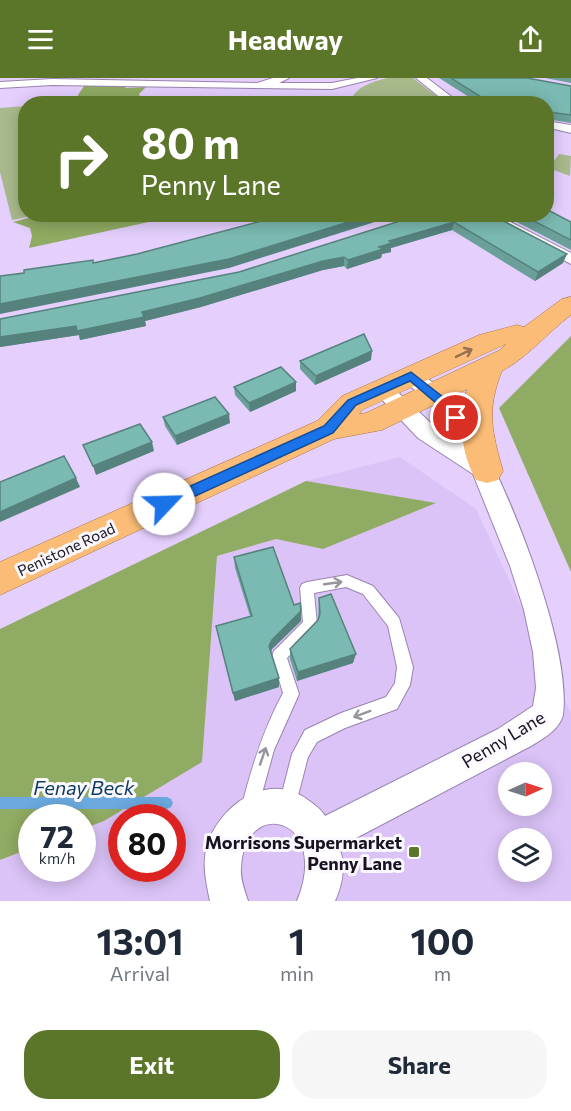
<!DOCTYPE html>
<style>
:root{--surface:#fff;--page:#f6f6f7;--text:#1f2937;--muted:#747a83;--accent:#5b7529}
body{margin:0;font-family:Commissioner,sans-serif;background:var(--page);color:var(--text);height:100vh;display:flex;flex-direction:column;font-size:22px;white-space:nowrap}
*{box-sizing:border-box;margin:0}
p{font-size:20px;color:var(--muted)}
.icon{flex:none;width:33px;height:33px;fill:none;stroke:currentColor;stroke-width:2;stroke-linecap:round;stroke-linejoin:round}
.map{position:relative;height:823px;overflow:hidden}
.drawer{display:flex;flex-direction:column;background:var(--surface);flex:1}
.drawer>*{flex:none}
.guide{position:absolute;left:18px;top:18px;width:536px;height:126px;border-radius:24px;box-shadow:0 3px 15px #0003;background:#5b7529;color:#fff;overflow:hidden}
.needle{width:39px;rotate:87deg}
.buttons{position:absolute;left:498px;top:684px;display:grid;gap:12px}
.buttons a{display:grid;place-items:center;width:54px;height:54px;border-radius:50%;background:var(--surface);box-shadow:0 3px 15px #0003;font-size:30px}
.speed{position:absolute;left:18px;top:726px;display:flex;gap:12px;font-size:30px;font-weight:700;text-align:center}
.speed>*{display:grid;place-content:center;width:78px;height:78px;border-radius:50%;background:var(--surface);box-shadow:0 3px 15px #0003;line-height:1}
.speed small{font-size:15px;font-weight:400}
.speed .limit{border:9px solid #d22;background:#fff;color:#111}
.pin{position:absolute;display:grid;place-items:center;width:51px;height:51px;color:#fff;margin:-26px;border:3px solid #fff;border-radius:50%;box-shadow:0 2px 6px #0007}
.me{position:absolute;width:66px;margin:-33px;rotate:66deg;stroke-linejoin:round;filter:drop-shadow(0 0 4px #0008)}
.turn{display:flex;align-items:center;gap:21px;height:126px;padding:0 24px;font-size:27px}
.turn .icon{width:78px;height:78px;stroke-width:2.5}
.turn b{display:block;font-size:42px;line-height:51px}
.eta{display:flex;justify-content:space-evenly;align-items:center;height:102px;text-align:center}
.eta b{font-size:36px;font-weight:700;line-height:42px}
.button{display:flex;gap:12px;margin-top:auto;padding:12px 24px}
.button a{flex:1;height:69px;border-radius:24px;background:var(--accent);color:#fff;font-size:24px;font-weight:700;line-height:69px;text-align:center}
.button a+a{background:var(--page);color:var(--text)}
header{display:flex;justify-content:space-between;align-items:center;height:78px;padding:0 24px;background:var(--accent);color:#fff;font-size:27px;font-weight:700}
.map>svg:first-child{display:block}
.built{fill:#dbc3f7;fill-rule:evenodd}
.green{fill:#a8ba8c}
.forest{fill:#90ab63}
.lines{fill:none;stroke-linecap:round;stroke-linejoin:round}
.stream{fill:#6ba9df;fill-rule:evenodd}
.service-casing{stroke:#9884af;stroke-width:2}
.minor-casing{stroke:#9884af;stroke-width:2}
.trunk-casing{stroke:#ab7543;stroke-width:1}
.service{fill:#fff;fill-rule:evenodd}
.minor{fill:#fff;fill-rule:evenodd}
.trunk{fill:#fbbc77;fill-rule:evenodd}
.wall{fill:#6aa099}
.shaded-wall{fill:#56827d}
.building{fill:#7bbab2;stroke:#56827d;stroke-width:1.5}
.oneway{stroke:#957051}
.oneway2{stroke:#98949c}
.route{fill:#1a73e8;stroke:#114b97;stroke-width:1.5}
.poi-dot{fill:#5b7529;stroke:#fbf9fe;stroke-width:2}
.labels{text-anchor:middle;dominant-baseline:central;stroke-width:6;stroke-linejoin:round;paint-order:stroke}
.street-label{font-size:15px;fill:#191222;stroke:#fbf9fe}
.near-street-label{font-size:18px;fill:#191222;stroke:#fbf9fe}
.near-poi-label{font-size:18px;font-weight:bold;fill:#191222;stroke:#fbf9fe;text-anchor:end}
.near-water-label{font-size:20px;font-style:italic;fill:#0b3b5f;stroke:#fbf9fe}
</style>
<header><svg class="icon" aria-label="menu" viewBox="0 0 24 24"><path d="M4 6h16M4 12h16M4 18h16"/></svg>Headway<svg class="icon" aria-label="share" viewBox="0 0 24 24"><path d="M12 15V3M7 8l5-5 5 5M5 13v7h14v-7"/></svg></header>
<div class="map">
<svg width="571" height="823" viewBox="0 0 571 823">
<rect width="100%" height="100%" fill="#e4cffd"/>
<path class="built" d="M400 379 476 431 571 635V823H0V782L31 770 32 790H82L83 751 104 743 202 684 217 478 276 461 323 471 435 425 306 403ZM508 694H542V728H508ZM122 740H172V790H122ZM508 760H542V794H508Z"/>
<g class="green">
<path d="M387 0H413L445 25H350C354 9 372 4 387 0Z"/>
<polygon points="25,28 26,136 37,137 12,142 0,94 0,30"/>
<polygon points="559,76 571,78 570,98 546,89 546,81 554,83"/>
</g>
<g class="forest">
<polygon points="92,6 124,8 126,10 146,9 139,16 142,24 146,25 76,26 73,23 79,21 78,17 84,8"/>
<polygon points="44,136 181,136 181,137 29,170 32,158 30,150 13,144"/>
<polygon points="571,258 571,494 499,330"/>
<polygon points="306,403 436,425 323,471 276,461 217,478 202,684 104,743 83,751 82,740 32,740 31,770 0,782 0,551"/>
</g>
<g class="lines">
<polygon class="stream" points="0,719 167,719 171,721 173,725 171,729 167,731 0,731"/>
<g class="service-casing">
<path id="service" d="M347 497 373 508 399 540 413 589 410 607 397 631 345 650 317 664 308 679 294 733 288 736 282 733 279 727 292 676 305 652 341 635 386 619 395 605 397 589 388 548 363 516 346 509 314 515 317 546 315 551 287 580 299 616 274 672 256 737 250 740 244 737 241 731C251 691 263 652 283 615L272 578 274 573 303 544 300 510 302 506 307 504Z"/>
</g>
<g class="minor-casing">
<g id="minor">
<polygon points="273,0 289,0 279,5 332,5 357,0 377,0 332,11 52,7 0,10 0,4 52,1 257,5"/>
<polygon points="416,0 427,0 461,26 448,26"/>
<polygon points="546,43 571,47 571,55 546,49"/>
<polygon points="476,136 495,136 571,175 571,186"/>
<path d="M411 291 418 293C431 304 446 313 457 325 470 341 479 362 489 380 518 438 571 572 563 637 559 652 544 660 531 668L339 769C346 787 343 805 335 823H297C332 738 243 717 241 791 240 801 245 813 248 823H210C206 804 202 787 207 768 219 727 269 692 308 722 315 727 321 731 325 738L498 651 533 628 536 610 533 574 524 532 510 488 473 396 418 360 372 311 375 306 382 304 389 306 434 348 458 363 441 334 404 303 401 298 404 293Z"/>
</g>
</g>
<g class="trunk-casing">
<path id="trunk" d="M571 219V237C547 255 528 279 502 293 486 332 492 354 503 393L498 402 487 405 476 402C461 376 457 339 467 311L382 352 334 361 0 517V484L317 343 342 318 479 257 517 247 524 249 562 221ZM506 266 500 272 366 335 359 336 362 332Z"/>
</g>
<use href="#service" class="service"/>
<use href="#minor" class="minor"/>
<use href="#trunk" class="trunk"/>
</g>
<g class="wall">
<polygon points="439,0 527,0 571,8 571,45 546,41 546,26 480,26"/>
<polygon points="545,0 571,0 571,5"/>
<polygon points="422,136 490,136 563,185 535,203 452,152 391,170 391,174 382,176 381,180 347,191 344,188 323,192 201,229 145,243 146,248 80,262 79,257 0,269 0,241 239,194"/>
<polygon points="501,136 546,136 571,144 571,172"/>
<polygon points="371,282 315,307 300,291 300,283"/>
<polygon points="234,309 296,313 250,334 235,317"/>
<polygon points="163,339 230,345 177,367 165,348"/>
<polygon points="234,479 294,527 301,543 272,571 271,574 279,609 235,623 216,548 250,538 235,490"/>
<polygon points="319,520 353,585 297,603 290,581 290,571 318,542"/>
</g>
<g class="shaded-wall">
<polygon points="374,136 400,136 229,190 0,236 0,226"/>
<polygon points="454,144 452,152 391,170 391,174 382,176 381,180 347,191 348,182 379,169 389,163"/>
<polygon points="567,176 563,185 535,203 538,194"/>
<polygon points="344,179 344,188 323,192 201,229 145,243 146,248 80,262 79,257 0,269 0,259 142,234 323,183"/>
<polygon points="372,273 371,282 315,307 316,298"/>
<polygon points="296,304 296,313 250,334 249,325"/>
<polygon points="229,336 230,345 177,367 175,358"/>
<polygon points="152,364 154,373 96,397 93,388"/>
<polygon points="76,400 80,409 0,444 0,434"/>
<polygon points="301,533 301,543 272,571 270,577 269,568 272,562"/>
<polygon points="356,576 353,585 297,603 298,594"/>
<polygon points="279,600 279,609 235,623 233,615"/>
</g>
<g class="building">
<polygon points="451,0 527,0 571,8 571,37 549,34 546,39 546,26 492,26"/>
<polygon points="546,131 571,144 571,162 520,136 546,136"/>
<polygon points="288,136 374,136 229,181 0,226 0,198 24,195 24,192 93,182 93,185 137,176"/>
<polygon points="422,136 490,136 567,176 538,194 454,144 389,163 392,165 379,169 383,171 348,182 344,179 323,183 200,220 142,234 144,239 77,253 76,248 0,259 0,241 239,194"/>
<polygon points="364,256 372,273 316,298 300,283"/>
<polygon points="281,289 296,304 249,325 234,309"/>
<polygon points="215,319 229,336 175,358 163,339"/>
<polygon points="140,346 152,364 93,388 83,367"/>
<polygon points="64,378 76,400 0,434 0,404"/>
<polygon points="273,469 294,527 300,525 301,533 272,562 269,568 279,600 233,615 216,548 252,538 234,479"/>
<polygon points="331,516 356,576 298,594 290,571 318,542 320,536 319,520"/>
</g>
<defs><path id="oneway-shaft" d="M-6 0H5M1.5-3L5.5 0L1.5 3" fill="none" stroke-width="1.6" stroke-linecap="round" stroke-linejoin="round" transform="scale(1.5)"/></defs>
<use class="oneway" href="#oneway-shaft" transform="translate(464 275) rotate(-26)"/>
<g class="oneway2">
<use href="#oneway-shaft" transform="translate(333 505) rotate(-8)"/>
<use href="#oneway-shaft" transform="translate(362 636) rotate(160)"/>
<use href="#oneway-shaft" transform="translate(263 678) rotate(-71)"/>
</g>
<polygon class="route" points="411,294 452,326 462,340 461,343 452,343 443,331 410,303 356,327 333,355 169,430 159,430 157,426 159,422 324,348 348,322"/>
<rect class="poi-dot" x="408" y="768" width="12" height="12" rx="3"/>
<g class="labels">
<g class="street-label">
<text transform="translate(66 471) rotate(-25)">Penistone Road</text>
</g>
<g class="near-street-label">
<text transform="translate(503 661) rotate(-31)">Penny Lane</text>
</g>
<g class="near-poi-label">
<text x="402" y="764">Morrisons Supermarket<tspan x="402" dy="21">Penny Lane</tspan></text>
</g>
<g class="near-water-label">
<text x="84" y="709">Fenay Beck</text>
</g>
</g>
</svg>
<div class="buttons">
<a><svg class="needle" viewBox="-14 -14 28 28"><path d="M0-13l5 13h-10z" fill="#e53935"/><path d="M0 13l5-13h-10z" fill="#747a83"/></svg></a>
<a><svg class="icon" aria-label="layers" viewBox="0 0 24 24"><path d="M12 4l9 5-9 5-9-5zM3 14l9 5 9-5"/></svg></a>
</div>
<div class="speed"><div>72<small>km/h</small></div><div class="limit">80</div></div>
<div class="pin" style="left:456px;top:340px;background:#d93025"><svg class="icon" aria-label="arrive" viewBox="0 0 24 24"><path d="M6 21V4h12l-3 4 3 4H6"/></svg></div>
<svg class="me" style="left:164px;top:426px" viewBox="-20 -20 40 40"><circle r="19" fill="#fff"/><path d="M0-13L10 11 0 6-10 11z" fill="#1a73e8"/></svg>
<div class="guide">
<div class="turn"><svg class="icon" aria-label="right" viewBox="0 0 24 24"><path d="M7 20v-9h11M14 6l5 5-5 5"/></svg><div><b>80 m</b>Penny Lane</div></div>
</div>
</div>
<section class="drawer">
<div class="eta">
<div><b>13:01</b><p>Arrival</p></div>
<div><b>1</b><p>min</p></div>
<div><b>100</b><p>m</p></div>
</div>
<div class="button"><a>Exit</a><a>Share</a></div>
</section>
